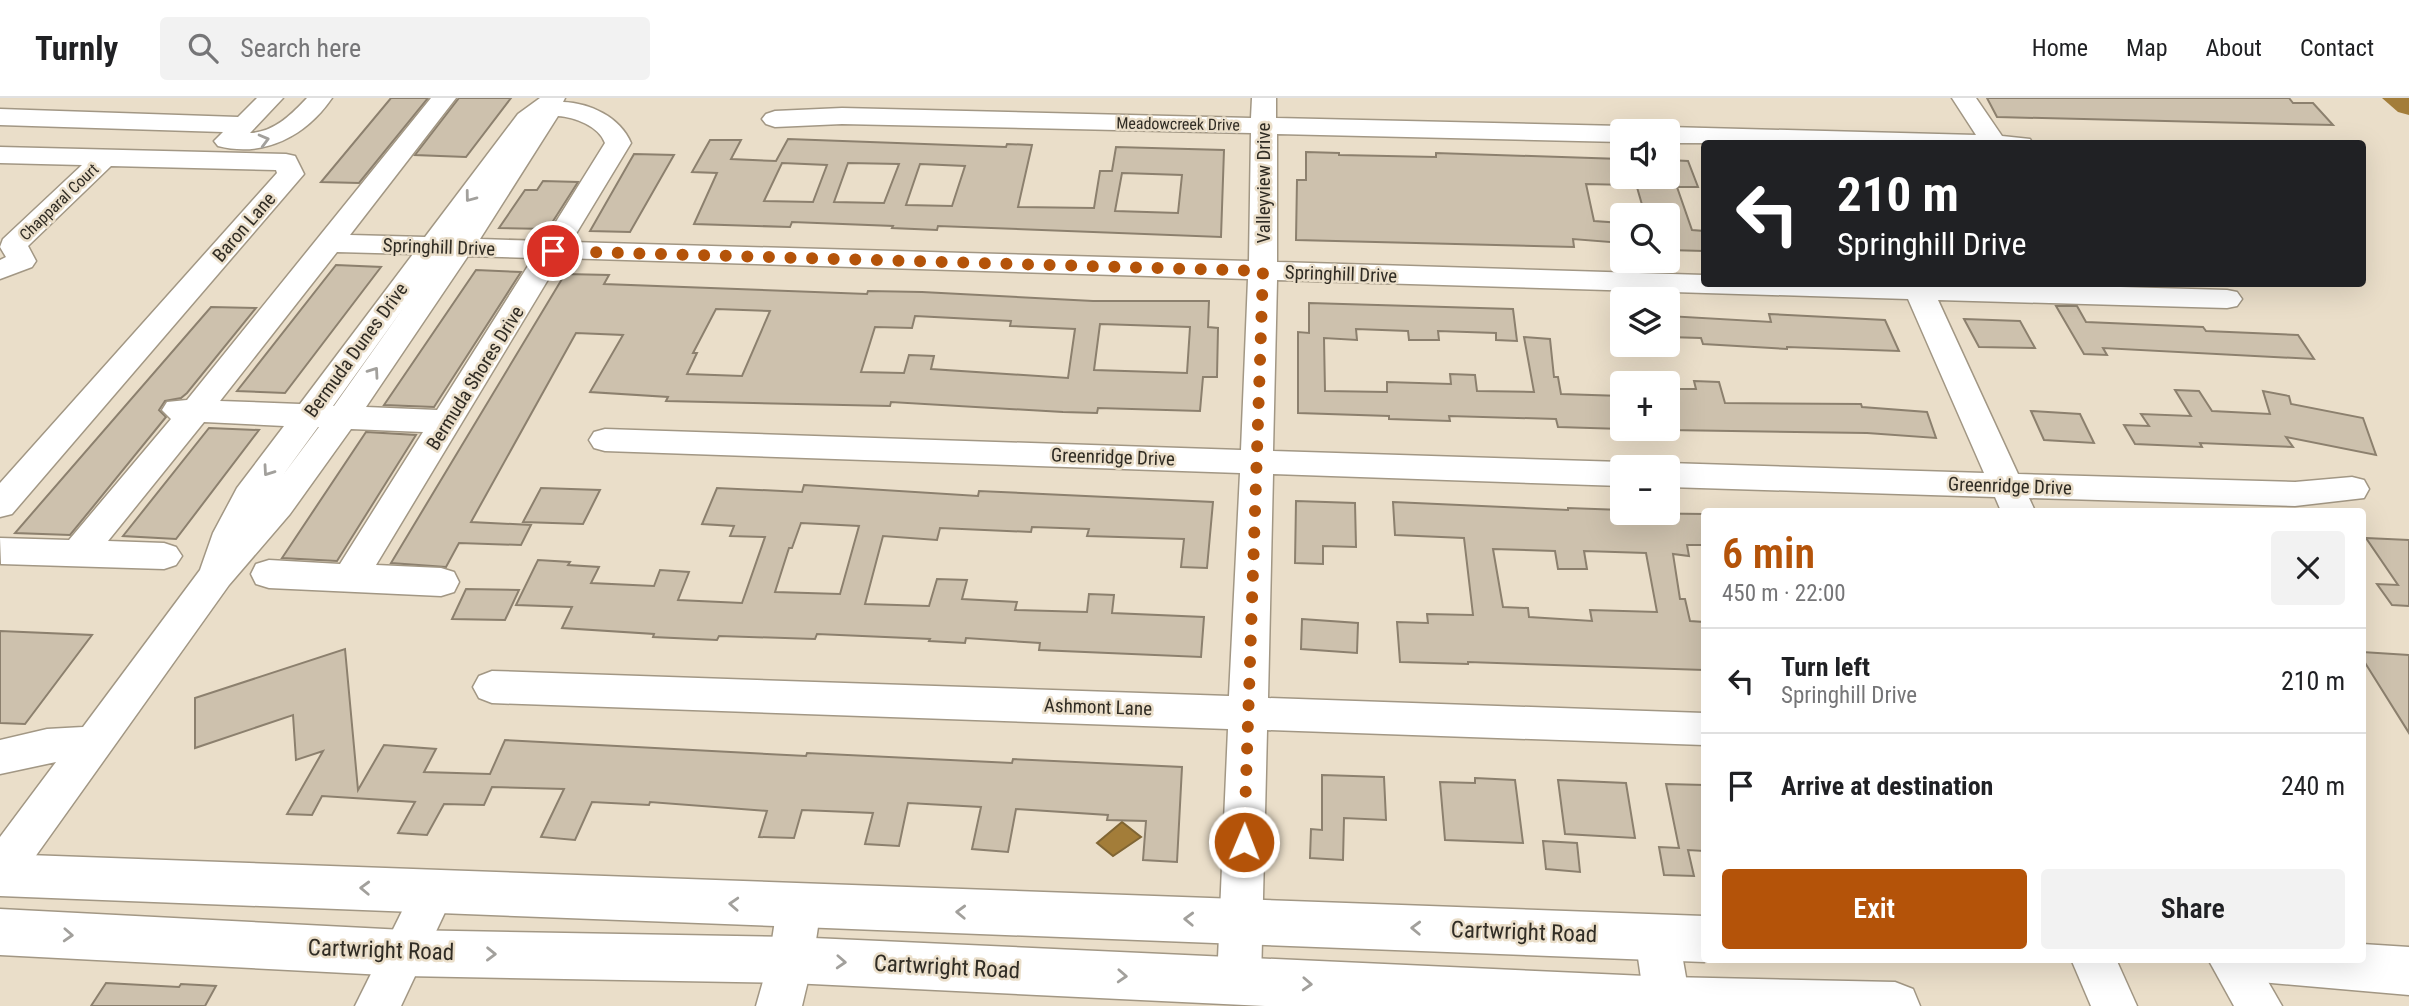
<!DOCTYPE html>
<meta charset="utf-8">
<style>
:root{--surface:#fff;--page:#f2f2f2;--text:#202124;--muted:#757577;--line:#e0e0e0;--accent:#b45309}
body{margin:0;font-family:"Roboto Condensed",sans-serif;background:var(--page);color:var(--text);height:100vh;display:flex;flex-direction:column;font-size:26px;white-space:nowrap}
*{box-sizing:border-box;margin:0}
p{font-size:23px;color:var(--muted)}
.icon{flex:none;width:38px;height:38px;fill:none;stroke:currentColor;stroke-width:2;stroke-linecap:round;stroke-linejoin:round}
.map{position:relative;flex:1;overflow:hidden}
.panel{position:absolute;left:1701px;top:410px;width:665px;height:455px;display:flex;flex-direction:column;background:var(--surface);border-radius:7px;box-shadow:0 7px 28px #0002}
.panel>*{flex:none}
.banner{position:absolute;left:1701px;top:42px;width:665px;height:147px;border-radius:7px;box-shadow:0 7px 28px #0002;background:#202124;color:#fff;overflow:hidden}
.controls{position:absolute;left:1610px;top:21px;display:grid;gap:14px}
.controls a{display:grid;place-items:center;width:70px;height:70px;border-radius:7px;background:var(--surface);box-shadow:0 7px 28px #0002;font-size:35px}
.pin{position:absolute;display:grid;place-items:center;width:60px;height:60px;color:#fff;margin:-30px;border:4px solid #fff;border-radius:50%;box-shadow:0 2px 7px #0007}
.me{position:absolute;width:77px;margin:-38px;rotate:1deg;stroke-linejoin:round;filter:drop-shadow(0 0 5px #0008)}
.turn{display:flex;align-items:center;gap:24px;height:147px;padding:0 21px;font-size:32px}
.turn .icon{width:91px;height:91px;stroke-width:2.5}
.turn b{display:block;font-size:49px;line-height:60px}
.round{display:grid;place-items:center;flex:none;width:74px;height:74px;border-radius:7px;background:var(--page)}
.summary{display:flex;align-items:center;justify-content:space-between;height:119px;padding:0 21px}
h1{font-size:42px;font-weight:600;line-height:52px;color:var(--accent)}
.primary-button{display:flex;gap:14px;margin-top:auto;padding:14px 21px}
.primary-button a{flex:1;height:80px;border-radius:7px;background:var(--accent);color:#fff;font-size:28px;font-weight:600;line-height:80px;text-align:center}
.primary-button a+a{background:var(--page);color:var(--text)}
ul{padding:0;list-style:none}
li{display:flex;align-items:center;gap:21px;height:105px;padding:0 21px;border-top:2px solid var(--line)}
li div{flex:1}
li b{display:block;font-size:26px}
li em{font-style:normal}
header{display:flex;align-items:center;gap:42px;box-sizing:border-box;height:98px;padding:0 35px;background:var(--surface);border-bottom:2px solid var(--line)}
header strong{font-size:33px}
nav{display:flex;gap:38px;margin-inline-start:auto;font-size:24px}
.search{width:490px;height:63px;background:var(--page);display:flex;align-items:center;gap:18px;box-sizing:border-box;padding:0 24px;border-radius:7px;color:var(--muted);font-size:26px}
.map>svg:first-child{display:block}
.water{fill:#a37d39;stroke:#806533;stroke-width:2}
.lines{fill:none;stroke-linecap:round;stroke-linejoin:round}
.river{fill:#a37d39;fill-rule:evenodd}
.building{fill:#cdc1ad;stroke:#8c806e;stroke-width:2;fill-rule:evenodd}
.minor-casing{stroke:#a29784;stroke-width:3}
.major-casing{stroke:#a29784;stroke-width:3}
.minor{fill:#fff;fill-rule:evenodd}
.major{fill:#fff;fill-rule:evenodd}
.oneway{stroke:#a2a09c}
.route{stroke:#b45309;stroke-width:12;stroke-dasharray:0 21.6}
.labels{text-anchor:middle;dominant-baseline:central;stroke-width:5;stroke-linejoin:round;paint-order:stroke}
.far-street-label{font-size:16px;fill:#302c24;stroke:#eadec9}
.street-label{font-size:19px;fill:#302c24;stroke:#eadec9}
.near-street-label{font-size:23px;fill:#302c24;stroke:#eadec9}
</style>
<header>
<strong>Turnly</strong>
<div class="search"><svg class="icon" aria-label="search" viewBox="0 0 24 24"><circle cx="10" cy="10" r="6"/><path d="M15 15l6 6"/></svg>Search here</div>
<nav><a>Home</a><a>Map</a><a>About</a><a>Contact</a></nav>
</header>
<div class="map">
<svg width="2409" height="908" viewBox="0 0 2409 908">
<rect width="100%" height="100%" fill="#eadec9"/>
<polygon class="water" points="1122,724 1141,739 1113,758 1097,745"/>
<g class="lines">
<polygon class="river" points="2382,0 2409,0 2409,17 2398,14"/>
</g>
<g class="building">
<polygon points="391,0 428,0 359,85 321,84"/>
<polygon points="459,0 511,0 466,59 415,57"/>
<polygon points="1987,0 2289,0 2293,5 2313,5 2333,27 1997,19"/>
<path d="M788 41 1006 49 1007 46 1032 47 1018 109 1094 110 1100 73H1112L1116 49 1224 52 1221 139 938 128 937 132 892 130 893 128 792 124 790 129 694 126 717 75 692 74 710 42H741L731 61 776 63ZM782 65 827 67 813 104 764 103ZM848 65 899 66 884 105 834 104ZM920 66 965 68 952 108 906 107ZM1122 75 1182 77 1178 115 1115 113Z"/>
<polygon points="1306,54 1339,55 1339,57 1436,59 1436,55 1621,61 1622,79 1626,79 1628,87 1586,86 1594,123 1622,125 1622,145 1573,141 1574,149 1296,142 1297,82 1306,82"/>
<polygon points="634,56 674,57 630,134 590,133"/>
<polygon points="1668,62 1688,63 1698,89 1677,89 1692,132 1704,133 1704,153 1668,152 1668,117 1645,117 1634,79 1668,79"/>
<polygon points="543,83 578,84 548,131 499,130 525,92 537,92"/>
<polygon points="336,167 381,169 285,295 237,293"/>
<polygon points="476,172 521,174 434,309 384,307"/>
<path d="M565 176 609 177 604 186 867 196 868 193 922 194 1093 203H1209L1208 229 1218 230 1217 279H1203L1200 313 1098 310 1097 315 1063 314 891 304 890 308 666 303 668 299 590 294 623 237 576 235 471 424 531 427 521 447 459 445 446 469 391 465ZM716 211 770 213 742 278 687 276 697 255H693ZM915 218 1011 223 1010 228 1075 231 1068 280 931 271 934 258 909 257 904 275 861 274 875 229 912 230ZM1100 226 1190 229 1187 275 1094 272Z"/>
<polygon points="1309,205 1513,211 1517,243 1496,242 1496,235 1438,233 1439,242 1409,242 1408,233 1356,231 1357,242 1324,240 1325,293 1387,294 1387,284 1451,286 1450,276 1475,277 1477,293 1534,294 1524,239 1550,241 1554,279 1558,279 1561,296 1622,298 1622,331 1558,329 1556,321 1449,318 1450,323 1389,321 1389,318 1298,315 1298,234 1309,235"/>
<polygon points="2056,208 2077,208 2086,224 2203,229 2206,233 2298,237 2314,261 2103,250 2107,257 2084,256"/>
<polygon points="211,209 256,210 187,295 181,300 165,303 159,312 166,319 70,437 15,435"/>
<polygon points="1769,216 1885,222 1899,253 1787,249 1787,251 1703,246 1701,240 1668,239 1668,218 1771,224"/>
<polygon points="1964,221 2020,223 2035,250 1979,249"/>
<polygon points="1694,283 1719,284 1725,305 1861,306 1862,309 1927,314 1936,340 1867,335 1668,332 1668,291 1696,291"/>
<polygon points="2175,292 2199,293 2212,313 2270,316 2263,293 2289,298 2291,306 2363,320 2376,357 2286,339 2293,349 2200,345 2202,349 2135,346 2124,327 2149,328 2141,316 2191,318"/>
<polygon points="2031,313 2080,316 2094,345 2044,342"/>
<polygon points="209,330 259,332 176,441 123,438"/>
<polygon points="366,334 416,337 337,463 282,460"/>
<path d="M804 387 978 398 979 393 1213 404 1207 470 1181 469 1184 441 1087 438 1089 431 1032 429 1031 434 940 430 937 442 883 438 865 506 929 508 937 481 967 482 962 501 1017 504 1015 512 1087 514 1089 496 1114 497 1112 515 1204 519 1201 559 1039 552 1040 545 966 540 965 545 929 543 930 541 817 536 815 541 719 538 717 542 653 539 654 536 562 530 572 509 516 507 538 462 570 464 568 467 599 469 591 485 654 488 660 472 689 474 678 502 742 505 765 439 730 438 734 428 702 426 717 390 802 394ZM801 425 859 428 840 496 775 494 789 450H792Z"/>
<polygon points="541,390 600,392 583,426 523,424"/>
<polygon points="1296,403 1355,405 1356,449 1323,448 1323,466 1295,465"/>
<path d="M1393 404 1568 412V410L1622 412V415L1704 416V447H1687L1689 458 1673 456 1680 501H1685L1690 523 1704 524V572L1468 564V566L1400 564 1397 524 1428 525 1427 516 1473 517 1464 440 1395 437ZM1493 451 1555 453 1558 471H1587L1584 453 1646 455 1657 514 1590 512 1592 523 1529 519 1528 510 1503 509Z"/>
<polygon points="2366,440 2409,442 2409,508 2392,507 2377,486 2398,487"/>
<polygon points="466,491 519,492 505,522 452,521"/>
<polygon points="1302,521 1358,525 1357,555 1301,551"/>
<polygon points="0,533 92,537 25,626 0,625"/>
<polygon points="345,551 358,692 384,647 436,651 424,674 490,676 505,642 806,658 807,655 1012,665 1013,661 1182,669 1177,764 1143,762 1146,723 1107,722 1108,717 1016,711 1008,754 972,751 981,709 908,705 899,748 865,746 873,715 802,712 794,740 759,739 767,713 650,704 649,707 592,704 575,742 541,739 564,691 492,689 484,707 444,706 427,737 398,735 415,704 322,698 312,717 287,716 323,653 296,662 293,617 195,650 195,600"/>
<polygon points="2362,554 2409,557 2409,635 2362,560"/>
<polygon points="1322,677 1384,679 1386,722 1344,720 1343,762 1310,760 1311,731 1322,732"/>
<polygon points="1475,680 1515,682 1523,745 1445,742 1440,684 1475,685"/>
<polygon points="1558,682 1626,685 1635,740 1565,736"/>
<polygon points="1666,686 1704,687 1704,753 1688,752 1694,778 1664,777 1659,749 1679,750"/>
<polygon points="1543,743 1577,745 1580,774 1546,771"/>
<polygon points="106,885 179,889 181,886 216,888 205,908 91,908"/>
</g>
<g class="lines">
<g class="minor-casing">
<g id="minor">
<path d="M257 0H283L250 35C274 34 291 17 307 0H332C306 38 264 60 218 48L214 43 223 34 0 27V11L238 19Z"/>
<path d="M431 0H456L350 137 425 139 518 16 540 0H565L563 4C590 5 620 19 631 45L571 144 1249 163 1251 35 842 26 775 29 766 26 762 21 766 16 775 13 842 10 1251 20 1252 0H1276V20L1622 28 1633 33H1622V44L1277 36V164L1704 177V186H2010L2227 192 2237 194 2242 201 2237 208 2227 210 1938 202 2018 376 2295 384 2352 379 2364 382 2369 391 2364 400 2295 408 2029 400 2035 413H2001L1995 399 1668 389V369H1656L1668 365 1984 375 1908 201 1277 182 1273 353 1622 364 1635 369H1622V388L1273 376 1268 600 1704 615V647L1267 632 1261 883 1255 898 1239 905 1223 898 1217 883 1228 631 492 605 479 600 473 589 479 578 492 573 1229 598 1240 375 605 353 594 350 589 342 594 334 605 331 1241 352 1248 181 561 160 376 467 441 470 454 474 459 484 454 494 441 498 269 490 256 486 251 476 256 466 269 462 340 466 423 334 351 331 290 416 229 487 15 787 0 792V739L56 664 0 676V642L47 631 83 629 200 472 213 435 237 390 284 328 204 324 108 443 164 445 176 449 182 458 176 467 164 471 1 466 0 440 69 442 171 321 162 312 167 304 187 302ZM558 18C574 19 599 28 605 45L544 143 480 141ZM337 154 413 156 300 306 220 303ZM468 158 533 160 437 312 366 309ZM404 209 334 308H333ZM318 329H319L283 377Z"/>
<polygon points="1952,0 1976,0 2002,38 2030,41 2033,46 1668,45 1668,33 1658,33 1668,29 1976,37"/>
<polygon points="0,49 286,56 295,58 304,76 12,416 0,419 0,385 277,75 276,72 111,68 28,148 36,163 32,169 0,181 0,162 6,159 0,149 3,141 82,67 0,65"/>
<polygon points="434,773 449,779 455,793 401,908 355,908 419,779"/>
<polygon points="799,789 814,795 821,809 813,862 802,908 756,908 769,862 777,809 784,795"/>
<polygon points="1657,818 1672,824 1679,839 1691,908 1645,908 1635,839 1642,824"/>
<polygon points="2071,861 2116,861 2137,908 2091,908"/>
<polygon points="2208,861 2255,861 2282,908 2234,908"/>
</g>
</g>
<g class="major-casing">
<g id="major">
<polygon points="0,756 1704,818 1704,861 1711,861 1704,864 0,798"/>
<polygon points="0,811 404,832 791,839 1668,879 1895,884 1913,891 1920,908 1265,908 791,885 404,878 0,857"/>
<polygon points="2362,846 2409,849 2409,897 2260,884 2243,877 2236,861 2362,861"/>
</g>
</g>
<use href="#minor" class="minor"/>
<use href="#major" class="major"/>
</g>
<defs><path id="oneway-chevron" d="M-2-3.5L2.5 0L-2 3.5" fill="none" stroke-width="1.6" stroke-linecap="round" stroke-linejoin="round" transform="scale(1.75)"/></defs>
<g class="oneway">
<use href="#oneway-chevron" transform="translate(264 42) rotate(-15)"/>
<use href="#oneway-chevron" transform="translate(470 99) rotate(127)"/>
<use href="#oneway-chevron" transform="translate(374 274) rotate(-55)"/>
<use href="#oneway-chevron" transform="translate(268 373) rotate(125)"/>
<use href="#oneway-chevron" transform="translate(365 790) rotate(-178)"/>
<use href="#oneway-chevron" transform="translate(734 806) rotate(-177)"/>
<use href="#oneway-chevron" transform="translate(961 814) rotate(-178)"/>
<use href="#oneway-chevron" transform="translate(1189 821) rotate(-178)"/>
<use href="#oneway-chevron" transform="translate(1416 830) rotate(-178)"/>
<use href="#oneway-chevron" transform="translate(68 837) rotate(3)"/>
<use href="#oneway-chevron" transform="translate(491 856) rotate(1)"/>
<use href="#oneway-chevron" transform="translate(841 864) rotate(3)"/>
<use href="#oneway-chevron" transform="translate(1122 878) rotate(3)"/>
<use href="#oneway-chevron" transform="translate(1307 886) rotate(3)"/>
</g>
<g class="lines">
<polyline class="route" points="553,153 1263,173 1244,744"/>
</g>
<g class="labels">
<g class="far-street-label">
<text transform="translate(1178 26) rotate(1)">Meadowcreek Drive</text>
<text transform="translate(59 104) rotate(-44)">Chapparal Court</text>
</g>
<g class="street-label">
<text transform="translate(1263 85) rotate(-90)">Valleyview Drive</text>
<text transform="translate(244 129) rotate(-49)">Baron Lane</text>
<text transform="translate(439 149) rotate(2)">Springhill Drive</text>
<text transform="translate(1341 176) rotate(2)">Springhill Drive</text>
<text transform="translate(356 252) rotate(-54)">Bermuda Dunes Drive</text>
<text transform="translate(475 280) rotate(-58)">Bermuda Shores Drive</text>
<text transform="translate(1113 359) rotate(2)">Greenridge Drive</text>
<text transform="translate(2010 388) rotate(2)">Greenridge Drive</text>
<text transform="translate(1098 609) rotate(2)">Ashmont Lane</text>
</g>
<g class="near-street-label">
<text transform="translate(1524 834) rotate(2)">Cartwright Road</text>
<text transform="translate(381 852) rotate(2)">Cartwright Road</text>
<text transform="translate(947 869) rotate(3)">Cartwright Road</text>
</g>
</g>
</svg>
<div class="controls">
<a><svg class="icon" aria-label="sound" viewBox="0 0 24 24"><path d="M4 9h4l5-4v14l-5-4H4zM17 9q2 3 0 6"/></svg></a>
<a><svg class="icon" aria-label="search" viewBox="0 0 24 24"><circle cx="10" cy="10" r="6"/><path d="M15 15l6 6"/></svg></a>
<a><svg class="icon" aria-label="layers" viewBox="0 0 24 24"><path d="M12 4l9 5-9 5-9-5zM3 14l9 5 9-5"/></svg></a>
<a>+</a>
<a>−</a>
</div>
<div class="pin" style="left:553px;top:153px;background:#d93025"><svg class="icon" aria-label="arrive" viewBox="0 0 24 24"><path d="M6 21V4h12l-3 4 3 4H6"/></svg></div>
<svg class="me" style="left:1244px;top:744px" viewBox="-20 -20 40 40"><circle r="17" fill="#b45309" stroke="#fff" stroke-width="3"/><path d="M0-11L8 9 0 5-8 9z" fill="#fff"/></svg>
<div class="banner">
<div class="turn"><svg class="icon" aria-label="left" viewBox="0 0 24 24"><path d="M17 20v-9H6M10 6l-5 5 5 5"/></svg><div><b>210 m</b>Springhill Drive</div></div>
</div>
<section class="panel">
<div class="summary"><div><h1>6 min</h1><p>450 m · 22:00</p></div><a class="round"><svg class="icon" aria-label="close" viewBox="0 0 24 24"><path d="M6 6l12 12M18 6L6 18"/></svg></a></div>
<ul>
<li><svg class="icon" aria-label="left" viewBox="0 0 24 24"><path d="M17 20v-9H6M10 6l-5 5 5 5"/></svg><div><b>Turn left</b><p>Springhill Drive</p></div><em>210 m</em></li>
<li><svg class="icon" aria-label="arrive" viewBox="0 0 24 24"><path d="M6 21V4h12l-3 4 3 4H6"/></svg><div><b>Arrive at destination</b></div><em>240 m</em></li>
</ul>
<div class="primary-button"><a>Exit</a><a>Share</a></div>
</section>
</div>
